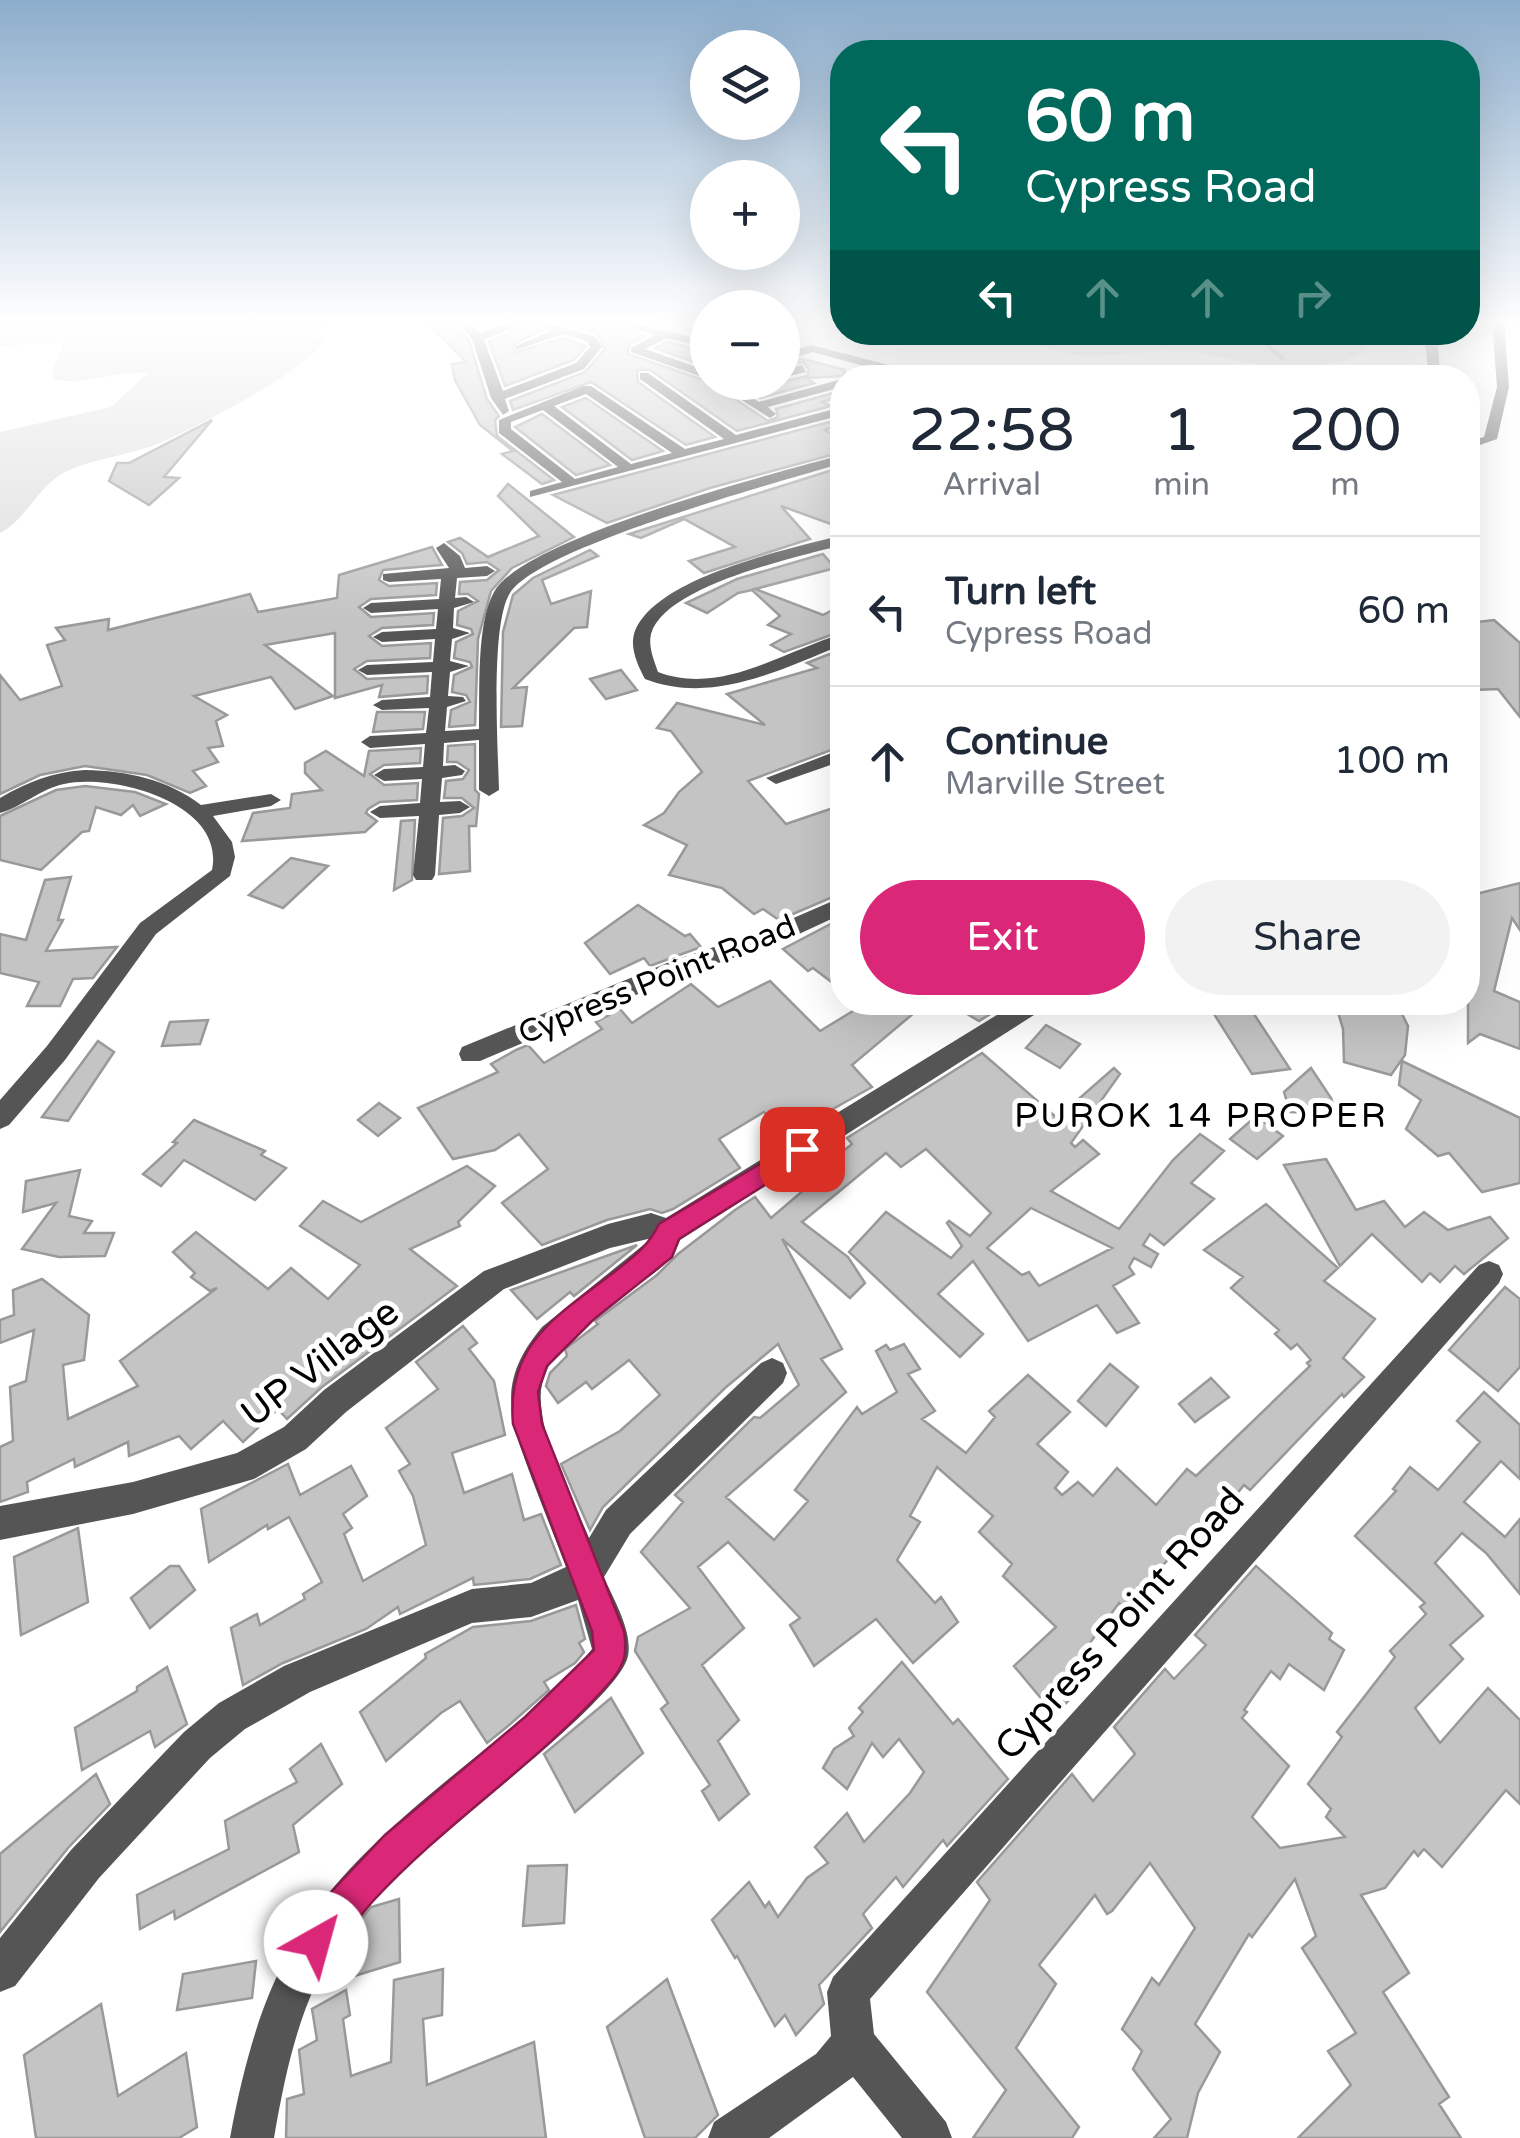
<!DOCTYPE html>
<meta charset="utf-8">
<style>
:root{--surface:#fff;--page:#f2f2f3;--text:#1f2937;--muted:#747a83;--line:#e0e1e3;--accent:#db2777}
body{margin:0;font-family:"Varela Round",sans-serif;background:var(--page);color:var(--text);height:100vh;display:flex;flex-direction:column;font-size:38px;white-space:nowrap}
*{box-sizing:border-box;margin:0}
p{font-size:32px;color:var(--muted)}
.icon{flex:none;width:55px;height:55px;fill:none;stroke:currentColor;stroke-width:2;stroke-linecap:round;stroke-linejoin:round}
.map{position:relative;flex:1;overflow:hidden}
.sheet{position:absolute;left:830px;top:365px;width:650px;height:650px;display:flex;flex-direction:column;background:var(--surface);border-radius:40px;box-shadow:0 10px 40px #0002}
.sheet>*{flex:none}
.banner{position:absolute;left:830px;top:40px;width:650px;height:305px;border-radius:40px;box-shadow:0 10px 40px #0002;background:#00695c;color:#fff;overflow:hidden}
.tools{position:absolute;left:690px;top:30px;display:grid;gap:20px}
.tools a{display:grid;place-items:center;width:110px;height:110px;border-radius:50%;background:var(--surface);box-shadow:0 10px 40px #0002;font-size:50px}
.pin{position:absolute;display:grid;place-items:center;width:85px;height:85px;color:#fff;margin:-42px;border-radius:20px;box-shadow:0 5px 15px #0006}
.me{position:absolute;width:110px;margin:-55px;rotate:38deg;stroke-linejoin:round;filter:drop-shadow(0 0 8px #0008)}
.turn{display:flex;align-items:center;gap:35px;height:210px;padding:0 30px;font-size:45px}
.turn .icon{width:130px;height:130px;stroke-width:2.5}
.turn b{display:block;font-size:70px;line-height:85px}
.lanes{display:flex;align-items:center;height:95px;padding:0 30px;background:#0003;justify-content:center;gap:50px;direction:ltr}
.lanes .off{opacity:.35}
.eta{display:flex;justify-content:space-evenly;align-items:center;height:170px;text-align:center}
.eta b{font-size:60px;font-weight:600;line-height:70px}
.button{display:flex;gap:20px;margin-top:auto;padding:20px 30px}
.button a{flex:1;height:115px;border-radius:60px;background:var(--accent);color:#fff;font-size:40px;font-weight:600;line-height:115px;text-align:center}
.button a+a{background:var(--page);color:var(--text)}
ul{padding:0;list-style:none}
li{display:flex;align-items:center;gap:30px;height:150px;padding:0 30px;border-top:2px solid var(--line)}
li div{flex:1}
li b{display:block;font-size:38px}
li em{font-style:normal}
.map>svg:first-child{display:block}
.green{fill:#dcdcdc}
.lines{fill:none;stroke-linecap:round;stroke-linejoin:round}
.stream{stroke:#a3a3a3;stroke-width:4}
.building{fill:#c4c4c4;stroke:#999;stroke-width:2.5;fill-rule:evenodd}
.minor{fill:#555;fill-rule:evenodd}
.route{fill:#db2777;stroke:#8e194d;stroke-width:2.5}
.labels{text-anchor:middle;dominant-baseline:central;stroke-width:10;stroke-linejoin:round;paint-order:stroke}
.street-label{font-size:32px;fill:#000;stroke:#fff}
.neighbourhood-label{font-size:35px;letter-spacing:2.5px;fill:#000;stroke:#fff}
.near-street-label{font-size:38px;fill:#000;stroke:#fff}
</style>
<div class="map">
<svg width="1520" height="2138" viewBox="0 0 1520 2138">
<rect width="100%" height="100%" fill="#fff"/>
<g class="green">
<path d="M0 321H339L311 336 324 340C318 365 178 438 149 447 122 456 93 459 67 471 39 484 26 520 0 533V432L111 407 148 373C116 369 87 387 54 379L52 373 64 342 0 346Z"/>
<polygon points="1353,332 1368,343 1363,352 1344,361 1286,371 1196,352 1166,350 1085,357 990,333"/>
</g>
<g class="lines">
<polyline class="stream" points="1252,332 1282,358"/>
</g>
<g class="building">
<polygon points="426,321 454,321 469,341 487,399 499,416 495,420 497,436 554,480 542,484 502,454 513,451 480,425 455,380 452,364 466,362"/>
<polygon points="551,321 604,321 645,336 629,345 628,354 709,382 768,421 778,417 776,409 833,393 839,397 822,402 831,406 737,431 650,370 637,370 638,382 715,437 686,445 591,382 513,410 510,401 585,372 605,349 597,333"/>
<polygon points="526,326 541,331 515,343 514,353 563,338 586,346 574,360 505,386 489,342"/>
<polygon points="667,342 705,351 693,357 708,361 708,367 655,348"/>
<polygon points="803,359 845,370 844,376 805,378 814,383 760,398 736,382 782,382 807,376 809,370 803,362 782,366 782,361"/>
<polygon points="586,398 663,451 632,460 562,407"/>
<polygon points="542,414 610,465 576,475 515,427"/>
<polygon points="212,420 164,477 179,478 149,505 109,481 117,463 129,463"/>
<polygon points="829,422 836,426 825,430 842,440 842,452 710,488 607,523 553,495"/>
<polygon points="842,467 842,528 781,506 810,539 704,573 689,561 735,547 684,519 641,538 629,534"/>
<polygon points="508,484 574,537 512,568 491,591 478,639 475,725 449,727 451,710 470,702 466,695 452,692 454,675 472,667 470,662 454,658 456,642 473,634 471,629 457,625 458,611 478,601 468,594 459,594 460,582 487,580 499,570 487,562 467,564 462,553 448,542 460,538 488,557 539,536 498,496"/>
<polygon points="432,547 442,565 383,570 379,580 389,586 437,583 436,595 371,599 359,607 371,617 434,613 433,625 382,628 369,636 382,646 431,643 430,658 367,661 354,669 367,679 428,676 427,693 379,697 382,685 335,698 335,633 265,645 333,696 295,709 271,677 194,696 227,715 216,721 223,746 208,748 218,762 193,771 206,786 190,793 147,775 85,766 40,775 0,794 0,675 20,700 62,686 47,645 65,640 56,628 109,619 108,630 250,594 258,612 337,598 339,575"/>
<polygon points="590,550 598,556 542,580 551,604 591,591 587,627 574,628 513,688 527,687 522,726 501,727 503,632 513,595 533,578"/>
<polygon points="823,554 835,568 755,589 823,615 842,605 842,631 784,652 771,645 791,634 768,625 780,616 752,590 738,593 707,613 686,603 737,579"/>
<polygon points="1494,620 1520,643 1520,717 1498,689 1475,690 1468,681 1468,623"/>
<polygon points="842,649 842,746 748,781 786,824 842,805 842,893 779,920 763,909 754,914 722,888 669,875 687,845 644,825 664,813 679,792 702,772 671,731 657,728 677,703 765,725 727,694 817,668 807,663"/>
<polygon points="621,670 637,690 606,699 590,679"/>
<polygon points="377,712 425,712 423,729 373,732"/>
<polygon points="475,744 475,790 479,794 476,826 469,826 470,871 439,874 443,818 462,816 474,808 462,798 444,798 446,781 463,779 469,770 457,762 447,762 448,746"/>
<polygon points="421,748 420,763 384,765 370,774 384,785 418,783 417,800 380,802 368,809 366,813 377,821 365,832 242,841 253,813 290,808 292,794 322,790 305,773 305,763 326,751 364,776 369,751"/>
<polygon points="85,786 135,792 166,804 140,816 133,805 121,815 96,807 89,831 82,832 41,870 0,860 0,816 56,790"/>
<polygon points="415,820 412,880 394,890 401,821"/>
<polygon points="291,858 328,866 283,908 249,895"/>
<polygon points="71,877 58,920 63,920 46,951 117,947 93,978 73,979 60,1006 27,1006 39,982 0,973 0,934 26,940 45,880"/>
<polygon points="1520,883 1520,930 1512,918 1494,991 1520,1002 1520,1049 1480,1034 1468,1043 1468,896"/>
<polygon points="638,905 685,936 690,934 701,947 650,966 644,958 610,974 585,943"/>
<polygon points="842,918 842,990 813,968 808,971 783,949"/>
<polygon points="770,981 820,1031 868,1002 927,1002 852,1065 872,1087 785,1136 764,1112 719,1139 740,1168 673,1209 662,1213 650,1209 607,1220 542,1245 502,1203 548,1169 519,1134 495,1150 453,1159 418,1108 498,1072 491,1064 516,1050 528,1045 544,1063 602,1029 596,1022 620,1009 632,1023 691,984 718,1007"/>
<polygon points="947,1002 1010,1002 979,1021"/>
<polygon points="1373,1002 1396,1002 1408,1026 1405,1055 1391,1075 1344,1062 1343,1029 1337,1009 1368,1009"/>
<polygon points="1250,1008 1290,1069 1252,1074 1214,1014"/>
<polygon points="208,1020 200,1044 162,1046 170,1022"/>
<polygon points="1046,1025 1080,1044 1060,1068 1026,1048"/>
<polygon points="98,1041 114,1052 68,1121 42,1117"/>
<path d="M982 1053 1057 1118 1114 1068 1120 1074 1071 1143 1075 1147 1083 1140 1099 1154 1051 1191 1119 1229 1173 1160 1200 1134 1224 1151 1191 1183 1214 1199 1164 1245 1150 1234 1143 1245 1158 1254 1151 1267 1134 1258 1129 1267 1134 1274 1113 1286 1139 1323 1117 1333 1097 1305 1028 1341 973 1261 938 1294 983 1334 960 1357 849 1252 886 1212 951 1258 962 1246 947 1223 949 1221 970 1236 991 1213 926 1149 901 1167 886 1153 802 1222 848 1257 865 1283 850 1298 782 1239 842 1349 821 1359 846 1392 726 1497 774 1540 808 1501 795 1490 857 1407 862 1414 897 1392 876 1351 886 1345 890 1350 904 1344 920 1369 908 1374 935 1411 922 1419 966 1453 995 1417 989 1411 1028 1375 1070 1412 1037 1444 1068 1472 1055 1488 1062 1495 1078 1482 1093 1496 1117 1468 1156 1505 1187 1469 1196 1476 1310 1366 1307 1363 1311 1360 1297 1344 1291 1349 1275 1334 1279 1330 1231 1288 1243 1277 1204 1250 1266 1204 1338 1268 1324 1281 1375 1319 1343 1358 1364 1377 1344 1397 1342 1394 1250 1490 1244 1485 1207 1531 1199 1523 1125 1610 1119 1603 1071 1669 1084 1684 1055 1715 1014 1666 1056 1627 1003 1576 1012 1564 979 1532 993 1516 937 1467 910 1516 920 1522 897 1560 935 1603 941 1597 958 1622 913 1663 876 1619 814 1666 790 1625 800 1618 728 1542 698 1567 744 1628 702 1665 739 1720 718 1741 749 1794 719 1820 702 1791 710 1785 661 1709 668 1703 635 1651 638 1637 690 1608 641 1552 683 1502 675 1495 754 1417 760 1418 799 1385 778 1344 725 1388 603 1507 590 1530 561 1464 620 1431 660 1395 629 1360 592 1389 586 1382 558 1403 546 1386 550 1373 567 1356 565 1349 598 1324 595 1321 657 1275 678 1254 735 1210 755 1197 771 1218 832 1166 828 1163 852 1144 847 1138ZM1031 1208 1112 1248 1039 1286 1029 1272 1022 1275 987 1248Z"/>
<polygon points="1402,1061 1520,1118 1520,1183 1482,1192 1449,1153 1438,1156 1406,1129 1421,1100 1399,1085"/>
<polygon points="1311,1068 1331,1098 1337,1114 1290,1112 1284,1092"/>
<polygon points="379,1103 400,1118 378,1136 358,1120"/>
<polygon points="1256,1116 1283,1136 1257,1159 1230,1139"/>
<polygon points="194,1120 265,1151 261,1155 286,1168 255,1200 184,1160 161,1186 143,1174 177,1143 173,1142"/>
<polygon points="1326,1159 1356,1210 1384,1201 1405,1227 1424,1212 1448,1230 1490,1217 1508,1238 1464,1274 1455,1266 1440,1282 1430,1273 1422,1282 1372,1234 1340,1266 1284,1165"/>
<polygon points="467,1166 495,1186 458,1222 460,1226 410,1249 457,1286 322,1387 287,1419 278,1409 243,1442 223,1421 191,1449 179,1436 129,1456 128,1442 75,1467 74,1459 27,1482 28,1492 0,1502 0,1447 13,1441 10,1387 26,1381 34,1330 0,1343 0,1320 14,1315 13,1290 42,1279 89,1315 84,1360 63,1365 68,1419 138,1386 120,1361 217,1288 210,1291 191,1277 195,1273 173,1252 196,1232 268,1289 291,1268 328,1299 360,1265 300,1226 323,1201 361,1222"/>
<polygon points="80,1170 69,1216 92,1221 84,1233 114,1233 105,1256 59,1257 22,1249 56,1203 23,1212 26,1181"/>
<polygon points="637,1245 574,1296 570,1292 537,1319 511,1290"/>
<polygon points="1505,1287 1520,1299 1520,1367 1498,1391 1449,1350"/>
<polygon points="463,1326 477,1343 469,1349 494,1381 505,1435 452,1453 464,1493 512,1474 524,1520 541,1514 561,1565 530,1579 474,1585 473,1578 400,1614 398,1607 366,1629 283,1663 243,1685 231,1628 257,1614 260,1625 305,1599 303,1594 322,1582 289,1517 268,1529 267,1525 209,1562 201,1509 288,1464 300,1495 351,1466 367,1496 343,1514 352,1528 344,1534 363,1581 426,1545 413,1496 399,1471 410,1464 386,1428 438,1389 416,1362"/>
<polygon points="1110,1364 1138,1387 1106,1426 1078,1401"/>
<polygon points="1211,1378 1229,1397 1195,1422 1179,1404"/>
<polygon points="1484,1392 1520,1425 1520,1479 1501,1461 1464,1502 1505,1537 1520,1519 1520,1594 1486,1553 1462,1533 1435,1563 1483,1616 1450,1645 1463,1659 1415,1708 1440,1743 1488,1688 1520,1720 1520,1804 1506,1790 1442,1867 1424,1849 1418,1856 1414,1851 1385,1888 1361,1895 1409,1973 1383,1992 1449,2097 1439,2104 1461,2138 1298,2138 1351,2085 1328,2051 1356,2033 1302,1948 1316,1936 1295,1879 1252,1937 1249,1934 1195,2024 1220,2052 1198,2093 1187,2138 1154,2138 1171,2119 1133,2069 1142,2051 1122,2029 1152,1978 1159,1985 1195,1928 1150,1863 1112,1911 1107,1914 1095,1895 1039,1965 1056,1984 1016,2048 1079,2127 1072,2138 973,2138 1006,2090 927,1992 990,1900 977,1882 1072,1774 1093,1801 1135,1754 1114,1727 1165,1669 1174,1679 1206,1645 1195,1635 1256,1566 1332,1633 1329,1639 1344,1650 1324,1690 1289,1664 1280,1679 1271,1671 1244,1710 1247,1712 1242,1718 1289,1766 1252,1817 1280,1848 1345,1837 1326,1817 1331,1809 1308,1784 1342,1737 1337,1732 1395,1657 1390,1651 1426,1614 1420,1607 1425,1603 1355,1536 1396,1491 1393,1489 1410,1467 1438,1490 1480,1442 1457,1421"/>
<polygon points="78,1528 88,1602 21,1635 14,1557"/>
<polygon points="170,1566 179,1566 195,1590 150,1628 131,1598"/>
<polygon points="576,1605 585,1639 579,1643 584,1652 575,1663 544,1682 549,1690 508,1726 487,1743 460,1701 441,1713 386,1761 360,1712 426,1658 425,1654 473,1627 531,1621"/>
<polygon points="902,1662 953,1724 958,1719 1008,1779 947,1846 943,1840 903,1887 896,1877 863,1914 872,1928 819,1985 824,2004 796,2035 785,2015 775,2026 737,1956 735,1958 712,1920 749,1882 765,1907 769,1902 778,1917 807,1878 828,1863 815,1847 847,1813 864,1842 910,1793 924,1772 899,1739 883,1757 872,1743 847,1789 823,1768 834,1749 854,1736 849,1728 863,1712 859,1708"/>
<polygon points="167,1667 187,1724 155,1747 150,1731 82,1770 75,1728 137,1691 137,1687"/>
<polygon points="611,1698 643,1753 575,1812 544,1754"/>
<polygon points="321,1744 342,1784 293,1825 299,1852 175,1919 174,1911 140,1929 137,1895 229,1849 225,1821 297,1782 290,1769"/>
<polygon points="96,1774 110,1804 68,1848 0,1932 0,1854"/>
<polygon points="567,1865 564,1923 523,1926 528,1866"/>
<polygon points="399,1899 400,1962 351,1977 351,1932 371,1907"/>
<polygon points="256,1961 252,1998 177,2010 183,1974"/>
<polygon points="443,1969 442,2015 423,2019 427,2085 534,2042 546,2138 286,2138 287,2099 304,2094 299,2050 317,2040 312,2009 346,1990 350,2015 343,2019 351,2076 391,2062 394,1980"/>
<polygon points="667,1979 718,2115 695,2138 645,2138 607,2027"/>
<polygon points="101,2004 118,2096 186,2053 197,2127 179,2138 36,2138 24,2055"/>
</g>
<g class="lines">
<g class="minor">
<path d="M458 321H470L480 333C528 314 549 323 596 337L602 347 584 369 505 399 509 411 503 415 491 398 472 339ZM526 322 551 331 516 346V350L563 334 587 341 590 347 576 363 503 391 484 340Z"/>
<polygon points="608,321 625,321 708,341 708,348 667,338 645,349 708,371 708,379 631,352 631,348 655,335"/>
<polygon points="1492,321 1504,321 1509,387 1497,439 1468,449 1468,441 1484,437 1497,387"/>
<polygon points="1424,332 1436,332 1441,378 1429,378"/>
<polygon points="811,345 928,375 930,378 908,378 812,352 792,359 782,357 782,350 791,351"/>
<polygon points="802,365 806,372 782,378 782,370"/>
<path d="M640 373H648L736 435 842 407V415L530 497V491L562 482 499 433V420L583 386H591L685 449 724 439 640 379ZM586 394 672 453 631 464 554 406ZM543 410 618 467 575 479 511 429V422Z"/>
<polygon points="842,379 842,387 768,407 776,414 770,418 713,382 728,382 759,402"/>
<path d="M842 455V463C781 482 540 546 510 593 490 624 498 749 499 790L489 796 479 790V740L444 743 443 766 455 765 465 771 462 775 442 778 440 802 460 801 470 807 460 813 439 815 435 875 432 880H416L413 875 419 816 380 818 370 812 380 806 420 803 422 779 384 781 374 775 384 769 423 767 425 744 370 748 361 742 370 736 426 733 429 708 382 710 373 705 382 700 430 697 432 672 367 675 358 670 367 665 433 662 435 639 382 642 373 637 382 632 436 629 438 609 371 613 363 608 371 603 439 599 441 579 389 582 383 580V574L449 568 436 548 444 543 460 556 465 568 487 566 495 571 487 576 457 578 455 598 466 597 474 602 454 608 453 628 470 633 452 639 450 661 469 666 450 672 448 696 463 697 466 701 447 707 445 731 479 729C480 692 476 624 494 592 522 539 777 472 842 455Z"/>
<path d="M842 535V545C798 557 665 585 651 634 648 647 654 660 658 672 722 696 783 651 842 634V645C779 670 713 705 645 679 638 666 630 649 634 634 652 577 790 549 842 535Z"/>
<polygon points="842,749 842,761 776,784 766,778"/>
<path d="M85 770C127 771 167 779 201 805L271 794 281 800 271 806 213 816 232 842 235 857 230 876 156 934 65 1060 9 1125 0 1129V1100L47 1046 140 923 212 870C226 803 113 773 64 784 40 789 22 807 0 813V798C27 782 53 772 85 770Z"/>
<polygon points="842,897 842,914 784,941 688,973 480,1061 462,1061 459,1054 462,1047 672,961 768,929"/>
<path d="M1018 1002H1049L1045 1008 680 1240C673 1263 653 1273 634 1288 603 1310 562 1336 546 1372 525 1414 572 1497 589 1538L606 1510 761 1363 772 1358 783 1363 787 1373 783 1383 630 1534 604 1577C613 1599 633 1631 628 1656 620 1697 458 1819 419 1854 391 1879 364 1907 342 1938 301 1997 286 2068 274 2138H230C264 1954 314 1888 457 1772 503 1734 555 1697 592 1649L578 1600 531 1617 472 1623 310 1692 245 1729 210 1758 99 1878 15 1986 0 1992V1938L71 1850 184 1732 219 1703 284 1666 472 1589 531 1583 566 1567C555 1538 543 1508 532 1479 509 1417 496 1382 542 1327L652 1238 610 1248 504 1289 346 1412 306 1449 254 1479 133 1514 0 1540V1506L133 1482 237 1453 284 1427 324 1390 484 1271 608 1224 651 1213 666 1218Z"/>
<polygon points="1489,1261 1499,1265 1503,1274 1499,1283 870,1999 874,2034 946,2122 952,2138 902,2138 853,2077 769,2138 708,2138 714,2122 816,2054 831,2036 827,1992 833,1977 1479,1265"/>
</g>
</g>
<linearGradient id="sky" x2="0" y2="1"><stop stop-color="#8cadcc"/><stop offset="0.52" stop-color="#fff"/><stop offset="1" stop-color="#fff" stop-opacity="0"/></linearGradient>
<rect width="1520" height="620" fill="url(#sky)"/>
<path class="route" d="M802 1139 811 1142 814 1149 811 1156 679 1239 672 1257 593 1320 547 1366 538 1392 542 1424 624 1631C627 1651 626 1664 611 1681 540 1762 447 1821 374 1900 358 1917 336 1953 316 1960L303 1955 298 1942 316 1908 385 1835 525 1717 594 1650 592 1631 513 1424C506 1345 555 1317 613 1273 633 1257 648 1247 659 1224Z"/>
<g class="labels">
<g class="street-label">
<text transform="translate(657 980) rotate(-22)">Cypress Point Road</text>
</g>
<g class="neighbourhood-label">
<text x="1201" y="1116">PUROK 14 PROPER</text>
</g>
<g class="near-street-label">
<text transform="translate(320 1363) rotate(-37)">UP Village</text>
<text transform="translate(1120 1624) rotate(-48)">Cypress Point Road</text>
</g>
</g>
</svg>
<div class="tools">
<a><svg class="icon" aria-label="layers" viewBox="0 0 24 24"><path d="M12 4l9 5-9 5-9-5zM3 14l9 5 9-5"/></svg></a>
<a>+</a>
<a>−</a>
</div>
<div class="pin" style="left:802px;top:1149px;background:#d93025"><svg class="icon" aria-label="arrive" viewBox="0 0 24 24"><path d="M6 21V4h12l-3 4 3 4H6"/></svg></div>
<svg class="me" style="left:316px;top:1942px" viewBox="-20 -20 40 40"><circle r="19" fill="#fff"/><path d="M0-13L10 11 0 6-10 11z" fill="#db2777"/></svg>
<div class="banner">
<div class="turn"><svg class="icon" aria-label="left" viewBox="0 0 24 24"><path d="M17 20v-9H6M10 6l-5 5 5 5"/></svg><div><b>60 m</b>Cypress Road</div></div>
<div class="lanes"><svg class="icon" aria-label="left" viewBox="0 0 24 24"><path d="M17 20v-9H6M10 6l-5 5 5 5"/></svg><svg class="icon off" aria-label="ahead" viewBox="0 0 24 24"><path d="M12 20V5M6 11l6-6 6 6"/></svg><svg class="icon off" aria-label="ahead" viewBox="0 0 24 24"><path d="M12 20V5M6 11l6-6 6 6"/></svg><svg class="icon off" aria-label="right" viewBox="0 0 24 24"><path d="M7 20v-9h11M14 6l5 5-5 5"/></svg></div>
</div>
<section class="sheet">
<div class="eta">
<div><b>22:58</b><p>Arrival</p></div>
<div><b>1</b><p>min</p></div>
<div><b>200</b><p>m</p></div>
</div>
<ul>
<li><svg class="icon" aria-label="left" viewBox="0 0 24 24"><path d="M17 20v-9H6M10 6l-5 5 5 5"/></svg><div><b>Turn left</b><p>Cypress Road</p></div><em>60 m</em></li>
<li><svg class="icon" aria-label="ahead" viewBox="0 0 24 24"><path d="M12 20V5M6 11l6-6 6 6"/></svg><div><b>Continue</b><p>Marville Street</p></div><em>100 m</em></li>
</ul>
<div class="button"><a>Exit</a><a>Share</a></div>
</section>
</div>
